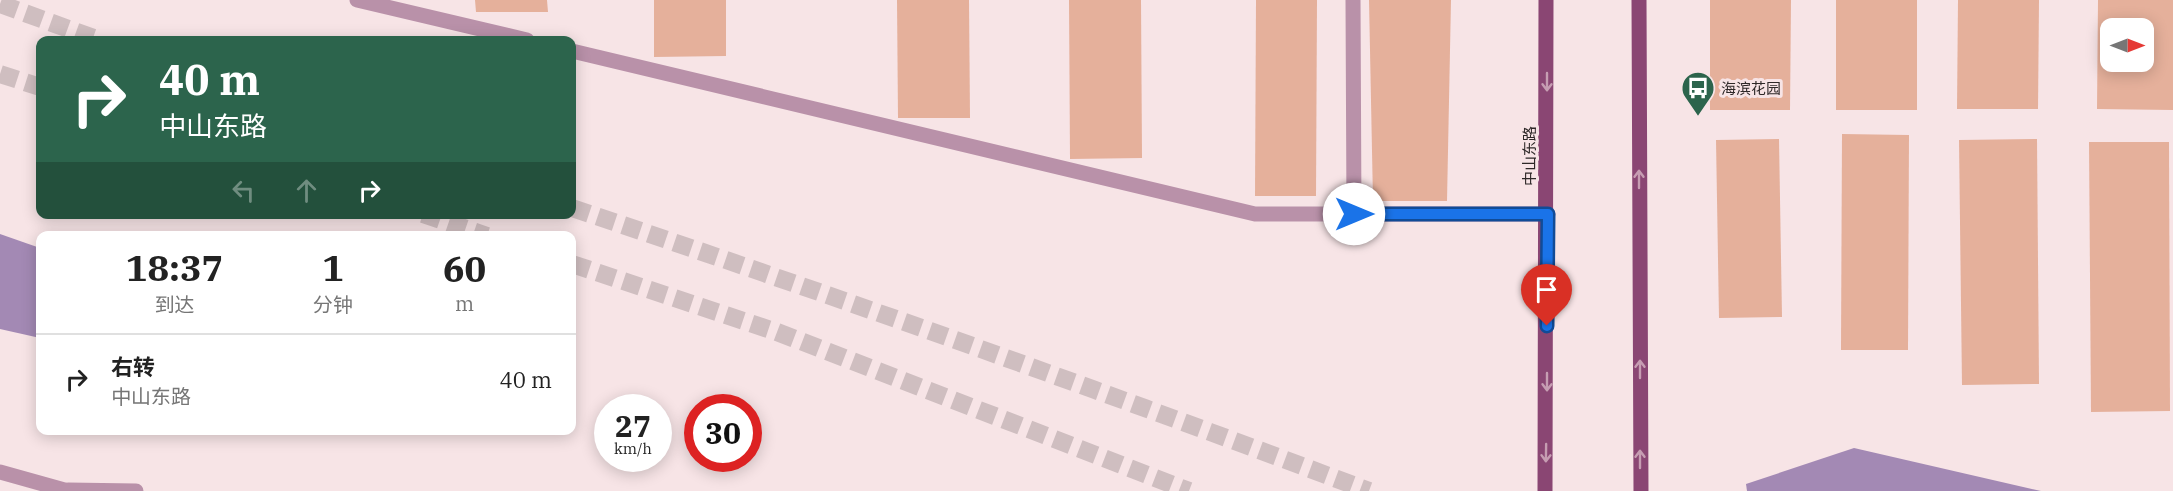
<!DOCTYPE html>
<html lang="zh">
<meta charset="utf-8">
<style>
:root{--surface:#fff;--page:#f2f2f2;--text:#222;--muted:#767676;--line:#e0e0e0}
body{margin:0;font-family:"IBM Plex Serif","Noto Sans SC",serif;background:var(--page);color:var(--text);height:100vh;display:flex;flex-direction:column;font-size:22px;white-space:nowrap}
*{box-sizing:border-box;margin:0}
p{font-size:20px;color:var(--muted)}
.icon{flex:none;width:33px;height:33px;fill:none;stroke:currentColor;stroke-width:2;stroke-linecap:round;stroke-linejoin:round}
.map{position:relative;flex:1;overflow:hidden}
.side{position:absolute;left:36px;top:231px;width:540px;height:204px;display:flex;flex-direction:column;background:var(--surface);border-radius:12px;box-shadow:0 3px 15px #0003}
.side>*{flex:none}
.hud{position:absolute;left:36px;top:36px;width:540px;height:183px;border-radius:12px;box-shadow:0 3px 15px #0003;background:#2c644c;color:#fff;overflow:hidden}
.needle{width:39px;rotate:90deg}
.fabs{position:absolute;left:2100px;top:18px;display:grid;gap:12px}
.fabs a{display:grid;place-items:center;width:54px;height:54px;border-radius:12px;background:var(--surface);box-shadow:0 3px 15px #0003;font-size:30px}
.speed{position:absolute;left:594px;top:394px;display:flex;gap:12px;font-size:30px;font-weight:700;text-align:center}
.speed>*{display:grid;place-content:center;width:78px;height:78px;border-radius:50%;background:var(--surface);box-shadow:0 3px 15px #0003;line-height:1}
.speed small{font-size:15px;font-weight:400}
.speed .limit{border:9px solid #d22;background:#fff;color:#111}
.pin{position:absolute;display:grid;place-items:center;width:51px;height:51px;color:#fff;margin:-62px -26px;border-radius:50% 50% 50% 0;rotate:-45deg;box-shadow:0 0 6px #0007}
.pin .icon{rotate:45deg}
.me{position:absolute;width:66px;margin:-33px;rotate:90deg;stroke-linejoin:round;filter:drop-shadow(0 0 4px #0008)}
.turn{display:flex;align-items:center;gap:21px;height:126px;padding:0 24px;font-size:27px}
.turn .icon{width:78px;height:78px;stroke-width:2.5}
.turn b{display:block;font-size:42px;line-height:51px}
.lanes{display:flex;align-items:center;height:57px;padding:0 24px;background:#0003;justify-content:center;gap:30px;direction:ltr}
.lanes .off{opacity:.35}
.eta{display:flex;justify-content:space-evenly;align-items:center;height:102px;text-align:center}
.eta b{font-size:36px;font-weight:800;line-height:42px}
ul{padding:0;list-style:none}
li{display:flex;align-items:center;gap:18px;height:90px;padding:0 24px;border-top:2px solid var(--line)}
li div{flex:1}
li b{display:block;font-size:22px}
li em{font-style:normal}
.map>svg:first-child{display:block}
.water{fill:#a389b4}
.building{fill:#e5b09b;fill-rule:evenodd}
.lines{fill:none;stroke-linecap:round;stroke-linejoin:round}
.highway-tunnel{stroke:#cfbec0;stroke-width:18;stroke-dasharray:18 9;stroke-linecap:butt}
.lane{stroke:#b991a9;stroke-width:15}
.street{stroke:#b991a9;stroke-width:15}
.primary{stroke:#8a4673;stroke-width:15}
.oneway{stroke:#c69db2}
.route-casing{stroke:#114b97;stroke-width:15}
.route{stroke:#1a73e8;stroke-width:10}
.labels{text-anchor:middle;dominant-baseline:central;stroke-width:6;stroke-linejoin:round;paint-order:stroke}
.poi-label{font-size:15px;fill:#2e2828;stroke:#f7e4e6;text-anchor:start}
.street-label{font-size:15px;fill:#2e2828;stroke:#f7e4e6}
</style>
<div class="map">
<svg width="2173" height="491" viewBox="0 0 2173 491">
<rect width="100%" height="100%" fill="#f7e4e6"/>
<g class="water">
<polygon points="0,234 40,248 40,338 0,329"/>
<polygon points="1854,448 2041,491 1747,491 1746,484"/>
</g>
<g class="building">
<polygon points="475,0 547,0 548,12 476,12"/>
<polygon points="654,0 726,0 726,56 654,57"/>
<polygon points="897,0 969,0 970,118 898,118"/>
<polygon points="1069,0 1141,0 1142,158 1070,159"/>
<polygon points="1256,0 1317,0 1316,196 1255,196"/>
<polygon points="1369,0 1451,0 1447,201 1373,201"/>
<polygon points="1710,0 1791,0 1790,110 1710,110"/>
<rect x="1836" y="0" width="81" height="110"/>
<polygon points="1958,0 2039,0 2038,109 1957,109"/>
<path d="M2098 0H2173V110L2097 109ZM2110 28H2144V62H2110Z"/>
<polygon points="1842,134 1909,135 1908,350 1841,350"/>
<polygon points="1779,139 1782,317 1719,318 1716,140"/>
<polygon points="2037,139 2039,384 1962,385 1959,140"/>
<polygon points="2089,142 2169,142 2170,411 2091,412"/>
</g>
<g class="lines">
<g class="highway-tunnel">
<polyline points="0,4 99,40"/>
<polyline points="0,74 40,87"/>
<path d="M572 208C839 297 1105 392 1369 491"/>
<polyline points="423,214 487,236"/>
<polyline points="572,264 777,332 1189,491"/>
</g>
<g class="lane">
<polyline points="0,472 68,491"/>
<polyline points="68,490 136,491"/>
</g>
<g class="street">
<polyline points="357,0 527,40"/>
<polyline points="1353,0 1354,214"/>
<polyline points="572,51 1255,214 1548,214"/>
</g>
<g class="primary">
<polyline points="1639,0 1641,491"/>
<polyline points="1545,491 1546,0"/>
</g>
</g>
<defs><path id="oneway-shaft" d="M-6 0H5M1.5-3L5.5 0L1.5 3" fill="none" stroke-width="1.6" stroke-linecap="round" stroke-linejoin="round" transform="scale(1.5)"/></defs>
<g class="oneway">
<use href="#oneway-shaft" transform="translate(1547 82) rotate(90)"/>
<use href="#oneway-shaft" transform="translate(1639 179) rotate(-90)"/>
<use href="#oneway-shaft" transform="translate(1640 369) rotate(-90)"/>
<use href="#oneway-shaft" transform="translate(1547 382) rotate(90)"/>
<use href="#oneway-shaft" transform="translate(1546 453) rotate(91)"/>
<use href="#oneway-shaft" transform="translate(1640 459) rotate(-90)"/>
</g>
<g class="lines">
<g class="route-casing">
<polyline id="route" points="1354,214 1548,214 1547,326"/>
</g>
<use href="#route" class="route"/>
</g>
<defs>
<g id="bus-pin" transform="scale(1.725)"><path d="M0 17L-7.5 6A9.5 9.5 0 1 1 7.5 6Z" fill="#2c644c" stroke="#f7e4e6"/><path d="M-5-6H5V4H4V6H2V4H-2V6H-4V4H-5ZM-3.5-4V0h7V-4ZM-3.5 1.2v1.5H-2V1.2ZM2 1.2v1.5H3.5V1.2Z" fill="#fff"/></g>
</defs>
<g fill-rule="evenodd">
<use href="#bus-pin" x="1698" y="88"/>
</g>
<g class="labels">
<g class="poi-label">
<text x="1721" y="88">海滨花园</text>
</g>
<g class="street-label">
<text transform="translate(1529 156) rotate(-90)">中山东路</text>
</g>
</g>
</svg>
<div class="fabs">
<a><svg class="needle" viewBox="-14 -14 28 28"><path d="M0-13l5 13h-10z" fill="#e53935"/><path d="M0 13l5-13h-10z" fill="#767676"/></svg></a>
</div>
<div class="speed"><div>27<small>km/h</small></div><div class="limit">30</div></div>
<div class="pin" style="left:1547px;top:326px;background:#d93025"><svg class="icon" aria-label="arrive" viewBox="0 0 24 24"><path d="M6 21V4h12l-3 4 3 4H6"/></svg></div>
<svg class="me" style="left:1354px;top:214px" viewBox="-20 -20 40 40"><circle r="19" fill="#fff"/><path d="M0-13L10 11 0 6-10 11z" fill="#1a73e8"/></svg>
<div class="hud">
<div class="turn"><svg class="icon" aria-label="right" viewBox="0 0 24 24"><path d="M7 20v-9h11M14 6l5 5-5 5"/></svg><div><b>40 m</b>中山东路</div></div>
<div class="lanes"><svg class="icon off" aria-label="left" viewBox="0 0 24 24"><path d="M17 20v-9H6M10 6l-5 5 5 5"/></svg><svg class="icon off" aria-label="ahead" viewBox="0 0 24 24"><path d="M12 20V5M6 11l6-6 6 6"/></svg><svg class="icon" aria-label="right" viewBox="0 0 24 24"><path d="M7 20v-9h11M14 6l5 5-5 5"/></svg></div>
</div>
<section class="side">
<div class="eta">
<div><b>18:37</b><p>到达</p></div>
<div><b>1</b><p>分钟</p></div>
<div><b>60</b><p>m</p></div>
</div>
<ul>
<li><svg class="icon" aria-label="right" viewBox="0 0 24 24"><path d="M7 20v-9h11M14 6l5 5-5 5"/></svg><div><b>右转</b><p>中山东路</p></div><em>40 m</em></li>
</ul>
</section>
</div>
